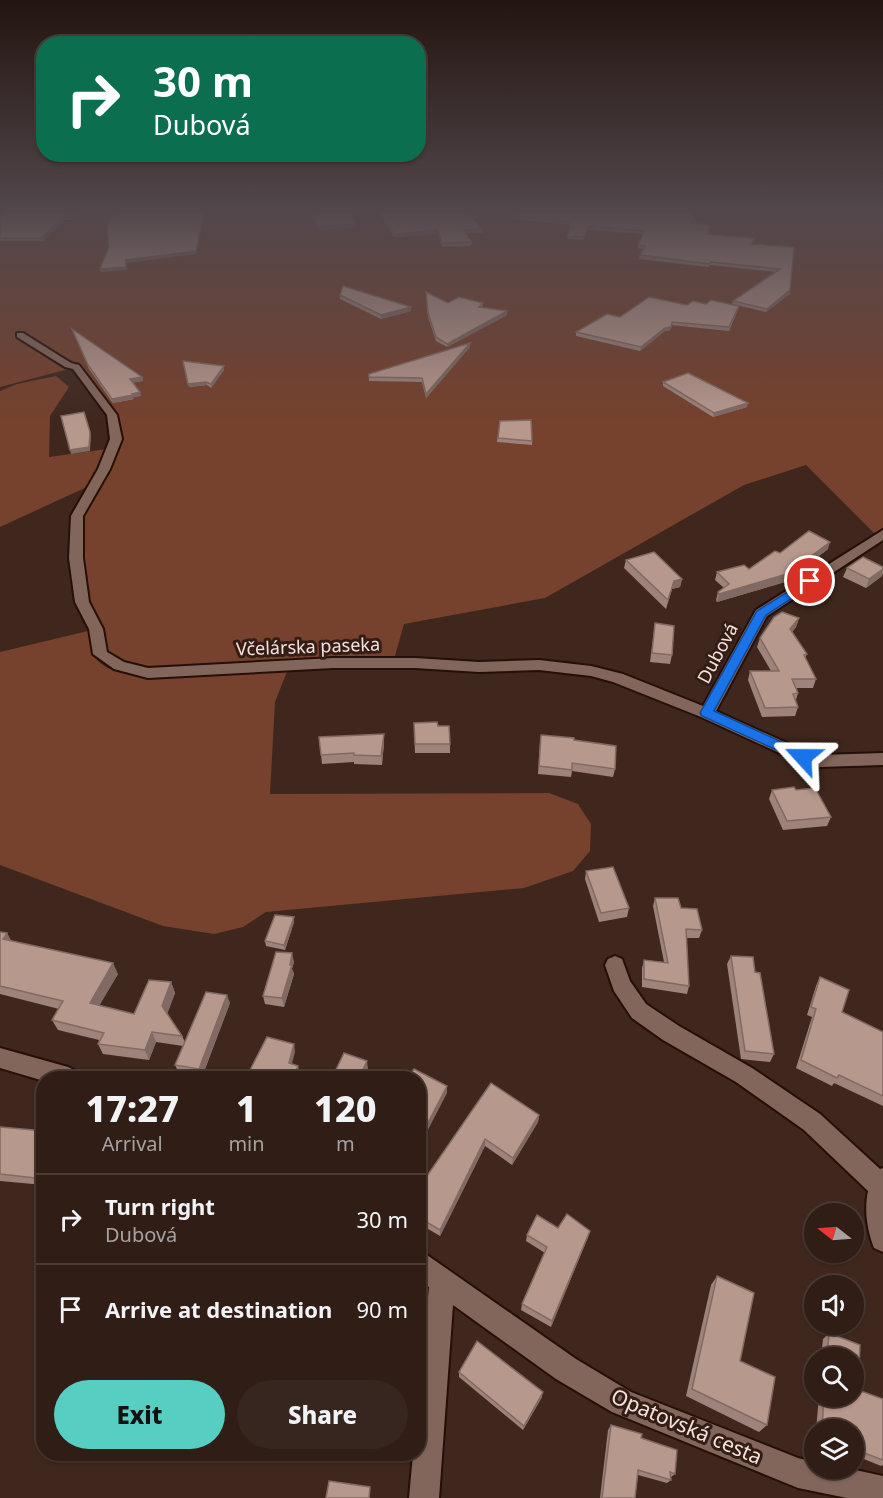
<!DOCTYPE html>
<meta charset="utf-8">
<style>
:root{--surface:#2f1d16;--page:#37261f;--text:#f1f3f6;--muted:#a7a2a1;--line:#4a3b35;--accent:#57cec2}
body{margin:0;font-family:"Noto Sans",sans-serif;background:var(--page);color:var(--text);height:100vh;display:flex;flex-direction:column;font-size:22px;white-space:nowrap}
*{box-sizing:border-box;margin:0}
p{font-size:20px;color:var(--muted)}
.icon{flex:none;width:33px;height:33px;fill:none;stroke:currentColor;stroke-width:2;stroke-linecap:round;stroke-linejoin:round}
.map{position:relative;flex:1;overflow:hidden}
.panel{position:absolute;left:36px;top:1071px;width:390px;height:390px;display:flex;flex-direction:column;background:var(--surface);border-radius:24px;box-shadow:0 2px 4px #0004,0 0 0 2px var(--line)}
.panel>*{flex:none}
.hud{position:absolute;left:36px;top:36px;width:390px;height:126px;border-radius:24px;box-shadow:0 2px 4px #0004,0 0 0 2px var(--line);background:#0b6e4f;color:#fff;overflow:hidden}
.needle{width:39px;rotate:287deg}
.buttons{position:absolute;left:804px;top:1203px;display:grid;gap:12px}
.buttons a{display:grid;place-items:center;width:60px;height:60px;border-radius:50%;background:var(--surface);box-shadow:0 2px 4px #0004,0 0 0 2px var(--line);font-size:30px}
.pin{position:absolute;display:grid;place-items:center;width:51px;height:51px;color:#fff;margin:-26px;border:3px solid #fff;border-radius:50%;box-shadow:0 2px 6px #0007}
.me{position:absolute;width:66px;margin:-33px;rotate:294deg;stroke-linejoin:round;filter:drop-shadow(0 0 4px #0008)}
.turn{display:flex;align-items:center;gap:21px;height:126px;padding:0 18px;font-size:27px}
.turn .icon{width:78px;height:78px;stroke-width:2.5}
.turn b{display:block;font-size:42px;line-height:51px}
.eta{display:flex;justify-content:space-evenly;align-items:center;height:102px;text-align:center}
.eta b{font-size:36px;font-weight:800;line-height:42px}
.cta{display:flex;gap:12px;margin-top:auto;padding:12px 18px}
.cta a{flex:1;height:69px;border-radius:36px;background:var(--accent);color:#111;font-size:24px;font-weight:800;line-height:69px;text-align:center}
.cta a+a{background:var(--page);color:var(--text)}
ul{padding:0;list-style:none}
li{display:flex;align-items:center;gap:18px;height:90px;padding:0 18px;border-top:2px solid var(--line)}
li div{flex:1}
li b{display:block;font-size:22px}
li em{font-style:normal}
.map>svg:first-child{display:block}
.green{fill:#76412d}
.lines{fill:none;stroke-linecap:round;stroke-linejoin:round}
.minor-casing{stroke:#250f07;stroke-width:4}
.minor{fill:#82665b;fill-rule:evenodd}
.wall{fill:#9d8379}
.shaded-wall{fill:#806a63}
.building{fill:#b7988d;stroke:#806a63;stroke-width:1.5}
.route{fill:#1a73e8;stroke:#114b97;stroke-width:1.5}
.labels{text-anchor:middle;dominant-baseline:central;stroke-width:6;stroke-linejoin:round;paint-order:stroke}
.street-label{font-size:18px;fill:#f4e3dd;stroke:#341d14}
.near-street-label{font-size:21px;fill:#f4e3dd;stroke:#341d14}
</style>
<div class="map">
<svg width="883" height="1498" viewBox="0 0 883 1498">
<rect width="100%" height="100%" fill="#3f271d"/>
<g class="green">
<polygon points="0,213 883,213 883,534 878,537 806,465 744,485 545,598 404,624 393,663 148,673 100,654 82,602 77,530 116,439 112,415 76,367 0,387"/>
<polygon points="56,376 69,387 50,416 49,457 107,449 100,470 89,486 0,527 0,391 17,384"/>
<path d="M88 631C89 640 91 654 98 661 126 690 247 672 288 669L275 702 270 794 549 793 578 804 591 824 590 851 573 871 524 888 266 912 243 927 214 934 163 926 0 865V652Z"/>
</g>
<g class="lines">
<g class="minor-casing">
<g id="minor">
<polygon points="17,333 23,333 71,363 79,365 117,415 122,439 110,469 83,516 83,558 89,602 103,629 107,652 124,662 148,668 333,658 415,658 479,662 539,660 591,666 623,674 703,706 756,610 883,530 883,540 767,616 716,711 807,752 820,755 883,753 883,765 820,767 797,761 701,717 613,682 591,676 539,670 479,672 415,668 333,668 148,678 114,669 93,654 89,629 75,602 69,558 71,516 98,469 110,439 107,415 73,369 65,367 17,337"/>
<path d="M615 956 622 959 630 981 646 1004 679 1026 752 1068 820 1114 880 1169 883 1168V1252L874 1248C867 1230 864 1210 868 1191L804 1130 736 1082 663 1040 632 1018 614 991 605 965 608 959Z"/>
<polygon points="0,1048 68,1067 76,1071 79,1078 44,1078 44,1081 0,1068"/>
<polygon points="418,1251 427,1255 576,1359 631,1392 798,1458 814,1462 814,1468 846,1468 883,1476 883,1498 847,1498 798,1488 612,1412 556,1379 453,1305 439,1498 409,1498 413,1454 418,1454 418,1397 429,1287 418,1280"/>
</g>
</g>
<use href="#minor" class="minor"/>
</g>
<g class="wall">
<polygon points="7,213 78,213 71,220 64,220 43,241 0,241 0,218"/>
<polygon points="377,213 468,213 482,229 482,233 466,233 472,242 471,246 442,247 438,234 394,237"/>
<polygon points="512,213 694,213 691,223 710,228 708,234 755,241 753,244 794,247 790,294 766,312 732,304 733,301 776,272 710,265 708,267 639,259 640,255 643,249 638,248 638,245 643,234 588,230 583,240 567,239 571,225 514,219"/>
<polygon points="426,292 448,303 483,303 482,307 507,311 507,315 447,347 436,341 428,317"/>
<polygon points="340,295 411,307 411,311 381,319 340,299"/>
<polygon points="706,304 738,310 729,331 671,325 670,331 665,331 640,351 576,336 576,332 620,317 687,305"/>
<polygon points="72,329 142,377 143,381 133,382 141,396 133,397 134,399 113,403 89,369"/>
<polygon points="470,347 426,398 422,382 369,381 369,374"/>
<polygon points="183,361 224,370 211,388 207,385 189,387"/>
<polygon points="663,382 747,407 713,417 663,386"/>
<polygon points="500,421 532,441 532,445 497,442"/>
<polygon points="828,549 785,582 717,602 716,600 718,592 724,588 715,580 717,572 749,569 780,553"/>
<polygon points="626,560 682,579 680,587 672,589 666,609 624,568"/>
<polygon points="883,567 883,573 882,576 866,588 843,577 847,568"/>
<polygon points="799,618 796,627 792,632 807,654 805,658 816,679 813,688 796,688 798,693 796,700 798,707 795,716 762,717 748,680 750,671 771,671 757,647 760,638"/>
<polygon points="655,623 672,655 670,664 650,662"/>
<polygon points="414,723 438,726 450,744 450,753 415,753"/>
<polygon points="319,737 384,743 382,765 354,764 354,762 322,764"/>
<polygon points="574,740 615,769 613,777 572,771 571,777 538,774 540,742"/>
<polygon points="772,790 796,790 831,817 827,826 783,830 769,799"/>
<polygon points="586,871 629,908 627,917 599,922 585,879"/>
<polygon points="655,898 681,908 702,930 699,938 686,938 689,986 687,994 642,987 642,968 644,960 664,962 653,906"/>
<polygon points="294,922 285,950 266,946 265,941"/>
<polygon points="0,932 7,933 11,941 118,974 99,1005 134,1014 171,982 175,993 167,1014 182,1036 185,1042 230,1003 202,1077 179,1073 175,1065 183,1046 156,1042 149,1060 103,1054 98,1044 99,1040 58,1030 52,1020 59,1009 0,994"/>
<polygon points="731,956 755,972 774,1054 770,1062 741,1059 727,964"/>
<polygon points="294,962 292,969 294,974 284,1007 265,1004 263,996"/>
<polygon points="820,977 842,1012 883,1032 883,1106 834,1083 832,1086 796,1068 812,1017 807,1015 816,986"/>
<polygon points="491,1083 539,1115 538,1122 512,1165 485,1146 440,1236 418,1223 418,1189"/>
<polygon points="0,1127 44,1131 44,1185 0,1181"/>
<polygon points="558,1228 588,1237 551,1327 521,1310 522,1304 545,1253 526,1241 527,1235"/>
<polygon points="717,1276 740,1361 767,1425 759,1432 686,1396 711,1285"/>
<polygon points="829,1333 860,1345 858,1390 883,1399 883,1465 881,1466 854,1455 854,1430 816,1430 819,1396 854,1396 854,1358 821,1358 823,1339"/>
<polygon points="459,1372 542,1397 523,1430 459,1377"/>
<polygon points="611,1425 675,1474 671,1477 671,1480 667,1483 638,1475 635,1498 600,1498 608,1430"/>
</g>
<g class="shaded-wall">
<polygon points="74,213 78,213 71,220 71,217"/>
<polygon points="204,213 205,213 196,254 126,263 127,270 100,272 100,269 126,260"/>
<polygon points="63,217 64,220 43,241 42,238"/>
<polygon points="355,224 355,227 318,230 317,226"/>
<polygon points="438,230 438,234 394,237 394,234"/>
<polygon points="790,290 790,294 766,312 767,309"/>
<polygon points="411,307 411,311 381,319 381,315"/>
<polygon points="507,311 507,315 447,347 447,344"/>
<polygon points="671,327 670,331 665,331 640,351 641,347 665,328"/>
<polygon points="470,343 470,347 426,398 426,394"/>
<polygon points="224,366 224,370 211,388 211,384"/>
<polygon points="142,377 143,381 131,383 130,379"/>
<polygon points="206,382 207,385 189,387 188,384"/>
<polygon points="140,392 141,396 133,397 134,399 113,403 112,399"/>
<polygon points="748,403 747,407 713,417 714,413"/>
<polygon points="90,432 91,436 90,451 71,454 70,450"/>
<polygon points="830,542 828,549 785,582 717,602 719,594"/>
<polygon points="883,569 882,576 866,588 869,579"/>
<polygon points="682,579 680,587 672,589 666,609 674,581"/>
<polygon points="799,618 796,627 788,638 790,629"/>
<polygon points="384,734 384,743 382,765 381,756"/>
<polygon points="294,917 294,922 285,950 284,945"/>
<polygon points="7,933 13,944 3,939"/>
<polygon points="292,953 294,962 292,969 294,974 284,1007 282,998"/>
<polygon points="113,963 118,974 95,1013 90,1003"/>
<polygon points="171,982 175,993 166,1017 162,1006"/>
<polygon points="227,995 230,1003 202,1077 199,1069"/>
<polygon points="152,1032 156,1042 149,1060 145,1050"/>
<polygon points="294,1044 295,1052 290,1071 289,1063"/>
<polygon points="367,1061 368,1069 363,1078 359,1078"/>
<polygon points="298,1066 300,1074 298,1078 293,1078"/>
<polygon points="447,1086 447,1093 418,1149 418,1142"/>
<polygon points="539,1115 538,1122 512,1165 513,1158"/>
<polygon points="485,1139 485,1146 440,1236 440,1230"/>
<polygon points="590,1231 588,1237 551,1327 552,1321"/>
<polygon points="543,1392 542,1397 523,1430 524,1426"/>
</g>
<g class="building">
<polygon points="7,213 74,213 71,217 63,217 42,238 0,238 0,218"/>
<polygon points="114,213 204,213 196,251 126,260 126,267 100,269 109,247 107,226"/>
<polygon points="312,213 352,213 355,224 317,226"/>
<polygon points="379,213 468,213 482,229 464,230 472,242 442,243 438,230 394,234"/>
<polygon points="513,213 694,213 691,223 711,225 708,234 755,238 752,244 794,247 790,290 767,309 733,301 780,269 711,262 709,264 640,255 645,246 638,245 644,231 589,226 584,237 567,236 572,222 514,216"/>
<polygon points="343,286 411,307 381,315 340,295"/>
<polygon points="426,292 448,303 459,297 483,303 479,307 507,311 447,344 436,337 428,313"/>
<polygon points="649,297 687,305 693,301 706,304 711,300 739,306 729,327 672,322 671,327 665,328 641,347 576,332 607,314 620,317"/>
<polygon points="72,329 142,377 130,379 140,392 132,394 133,395 112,399 88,365"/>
<polygon points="470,343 426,394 422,378 369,377 369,374"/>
<polygon points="183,361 224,366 211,384 206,382 188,384"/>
<polygon points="688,373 748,403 714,413 663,382"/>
<polygon points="84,412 90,432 89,447 70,450 61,416"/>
<polygon points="531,420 532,441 498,438 500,421"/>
<polygon points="809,531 830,542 787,574 719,594 718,592 729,584 717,572 744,565 749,569 775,551 780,553"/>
<polygon points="654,552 682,579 674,581 668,600 626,560"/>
<polygon points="863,557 883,567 883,569 869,579 847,568"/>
<polygon points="782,612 799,618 790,629 807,654 804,655 816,679 792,679 798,693 793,694 798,707 765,708 750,671 779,671 760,638 774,617"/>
<polygon points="655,623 674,626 672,655 652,653"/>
<polygon points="437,722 438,726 449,726 450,744 415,744 414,723"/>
<polygon points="384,734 381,756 354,755 354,753 321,755 319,737"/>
<polygon points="541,735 574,738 574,740 616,746 615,769 572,763 572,770 539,766"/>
<polygon points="794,787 796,790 815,788 831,817 787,821 772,790"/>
<polygon points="613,867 629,908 601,913 586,871"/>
<polygon points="655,898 678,898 681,908 697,909 702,930 686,929 689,986 644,979 644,960 668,963"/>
<polygon points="275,915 294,917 284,945 265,941"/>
<polygon points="0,932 7,933 3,939 113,963 90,1003 134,1014 149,980 171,982 162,1006 182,1036 152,1032 145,1050 98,1044 104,1033 52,1020 63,1001 0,986"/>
<polygon points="276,952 292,953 290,965 292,965 282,998 263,996"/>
<polygon points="731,956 753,957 755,972 760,973 774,1054 745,1051"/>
<polygon points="820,977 849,990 842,1012 883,1032 883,1096 839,1075 837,1078 801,1060 816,1009 811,1007"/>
<polygon points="206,992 227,995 199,1069 175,1065"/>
<polygon points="267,1037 294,1044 289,1063 298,1066 293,1078 246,1078"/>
<polygon points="344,1053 367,1061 359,1078 332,1078"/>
<polygon points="414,1069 447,1086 418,1142 418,1078 407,1078"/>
<polygon points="491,1083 539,1115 513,1158 485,1139 440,1230 418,1217 418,1189"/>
<polygon points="0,1127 44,1131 44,1179 0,1174"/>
<polygon points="567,1214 590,1231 552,1321 522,1304 547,1247 527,1235 537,1215 558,1228"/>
<polygon points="717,1276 754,1293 740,1361 775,1377 767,1425 692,1389"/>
<polygon points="829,1333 860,1345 858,1390 883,1399 883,1460 854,1449 854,1430 822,1430 824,1396 854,1396 854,1358 827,1358"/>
<polygon points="477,1341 543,1392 524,1426 459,1372"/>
<polygon points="611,1425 642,1434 641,1438 677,1450 675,1474 670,1472 671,1480 638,1470 635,1498 602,1498"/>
<polygon points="329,1481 370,1487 369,1498 326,1498"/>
</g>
<linearGradient id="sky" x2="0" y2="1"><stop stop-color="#231510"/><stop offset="0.5" stop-color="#52474c"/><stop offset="1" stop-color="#52474c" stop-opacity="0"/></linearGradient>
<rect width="883" height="422" fill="url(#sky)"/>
<polygon class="route" points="810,578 814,579 814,584 766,615 714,711 808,754 810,757 808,761 803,762 702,716 700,713 757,611"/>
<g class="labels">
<g class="street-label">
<text transform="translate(308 646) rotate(-2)">Včelárska paseka</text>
<text transform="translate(717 653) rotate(-62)">Dubová</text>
</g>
<g class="near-street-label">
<text transform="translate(687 1426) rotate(23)">Opatovská cesta</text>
</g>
</g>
</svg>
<div class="buttons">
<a><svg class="needle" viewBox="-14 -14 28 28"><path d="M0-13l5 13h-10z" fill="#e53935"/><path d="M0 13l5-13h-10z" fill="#a7a2a1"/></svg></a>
<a><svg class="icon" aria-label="sound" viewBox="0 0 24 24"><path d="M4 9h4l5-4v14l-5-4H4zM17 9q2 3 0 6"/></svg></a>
<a><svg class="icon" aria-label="search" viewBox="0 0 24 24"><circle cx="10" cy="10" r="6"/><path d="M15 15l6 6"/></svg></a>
<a><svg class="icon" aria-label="layers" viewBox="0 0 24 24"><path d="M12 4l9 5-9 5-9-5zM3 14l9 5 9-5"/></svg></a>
</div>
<div class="pin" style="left:810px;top:581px;background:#d93025"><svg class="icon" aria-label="arrive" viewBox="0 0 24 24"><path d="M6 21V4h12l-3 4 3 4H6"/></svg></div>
<svg class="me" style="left:803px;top:757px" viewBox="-20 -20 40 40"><path d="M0-17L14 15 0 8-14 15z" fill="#1a73e8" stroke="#fff" stroke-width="4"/></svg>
<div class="hud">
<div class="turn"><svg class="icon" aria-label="right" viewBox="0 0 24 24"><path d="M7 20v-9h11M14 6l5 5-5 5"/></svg><div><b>30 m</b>Dubová</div></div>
</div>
<section class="panel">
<div class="eta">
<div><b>17:27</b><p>Arrival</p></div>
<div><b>1</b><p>min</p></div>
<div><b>120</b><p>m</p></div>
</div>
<ul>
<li><svg class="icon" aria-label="right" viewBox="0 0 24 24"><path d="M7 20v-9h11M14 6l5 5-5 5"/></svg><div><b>Turn right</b><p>Dubová</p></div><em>30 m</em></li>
<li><svg class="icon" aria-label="arrive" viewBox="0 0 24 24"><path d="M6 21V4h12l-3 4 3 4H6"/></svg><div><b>Arrive at destination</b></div><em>90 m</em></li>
</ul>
<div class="cta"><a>Exit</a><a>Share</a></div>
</section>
</div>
